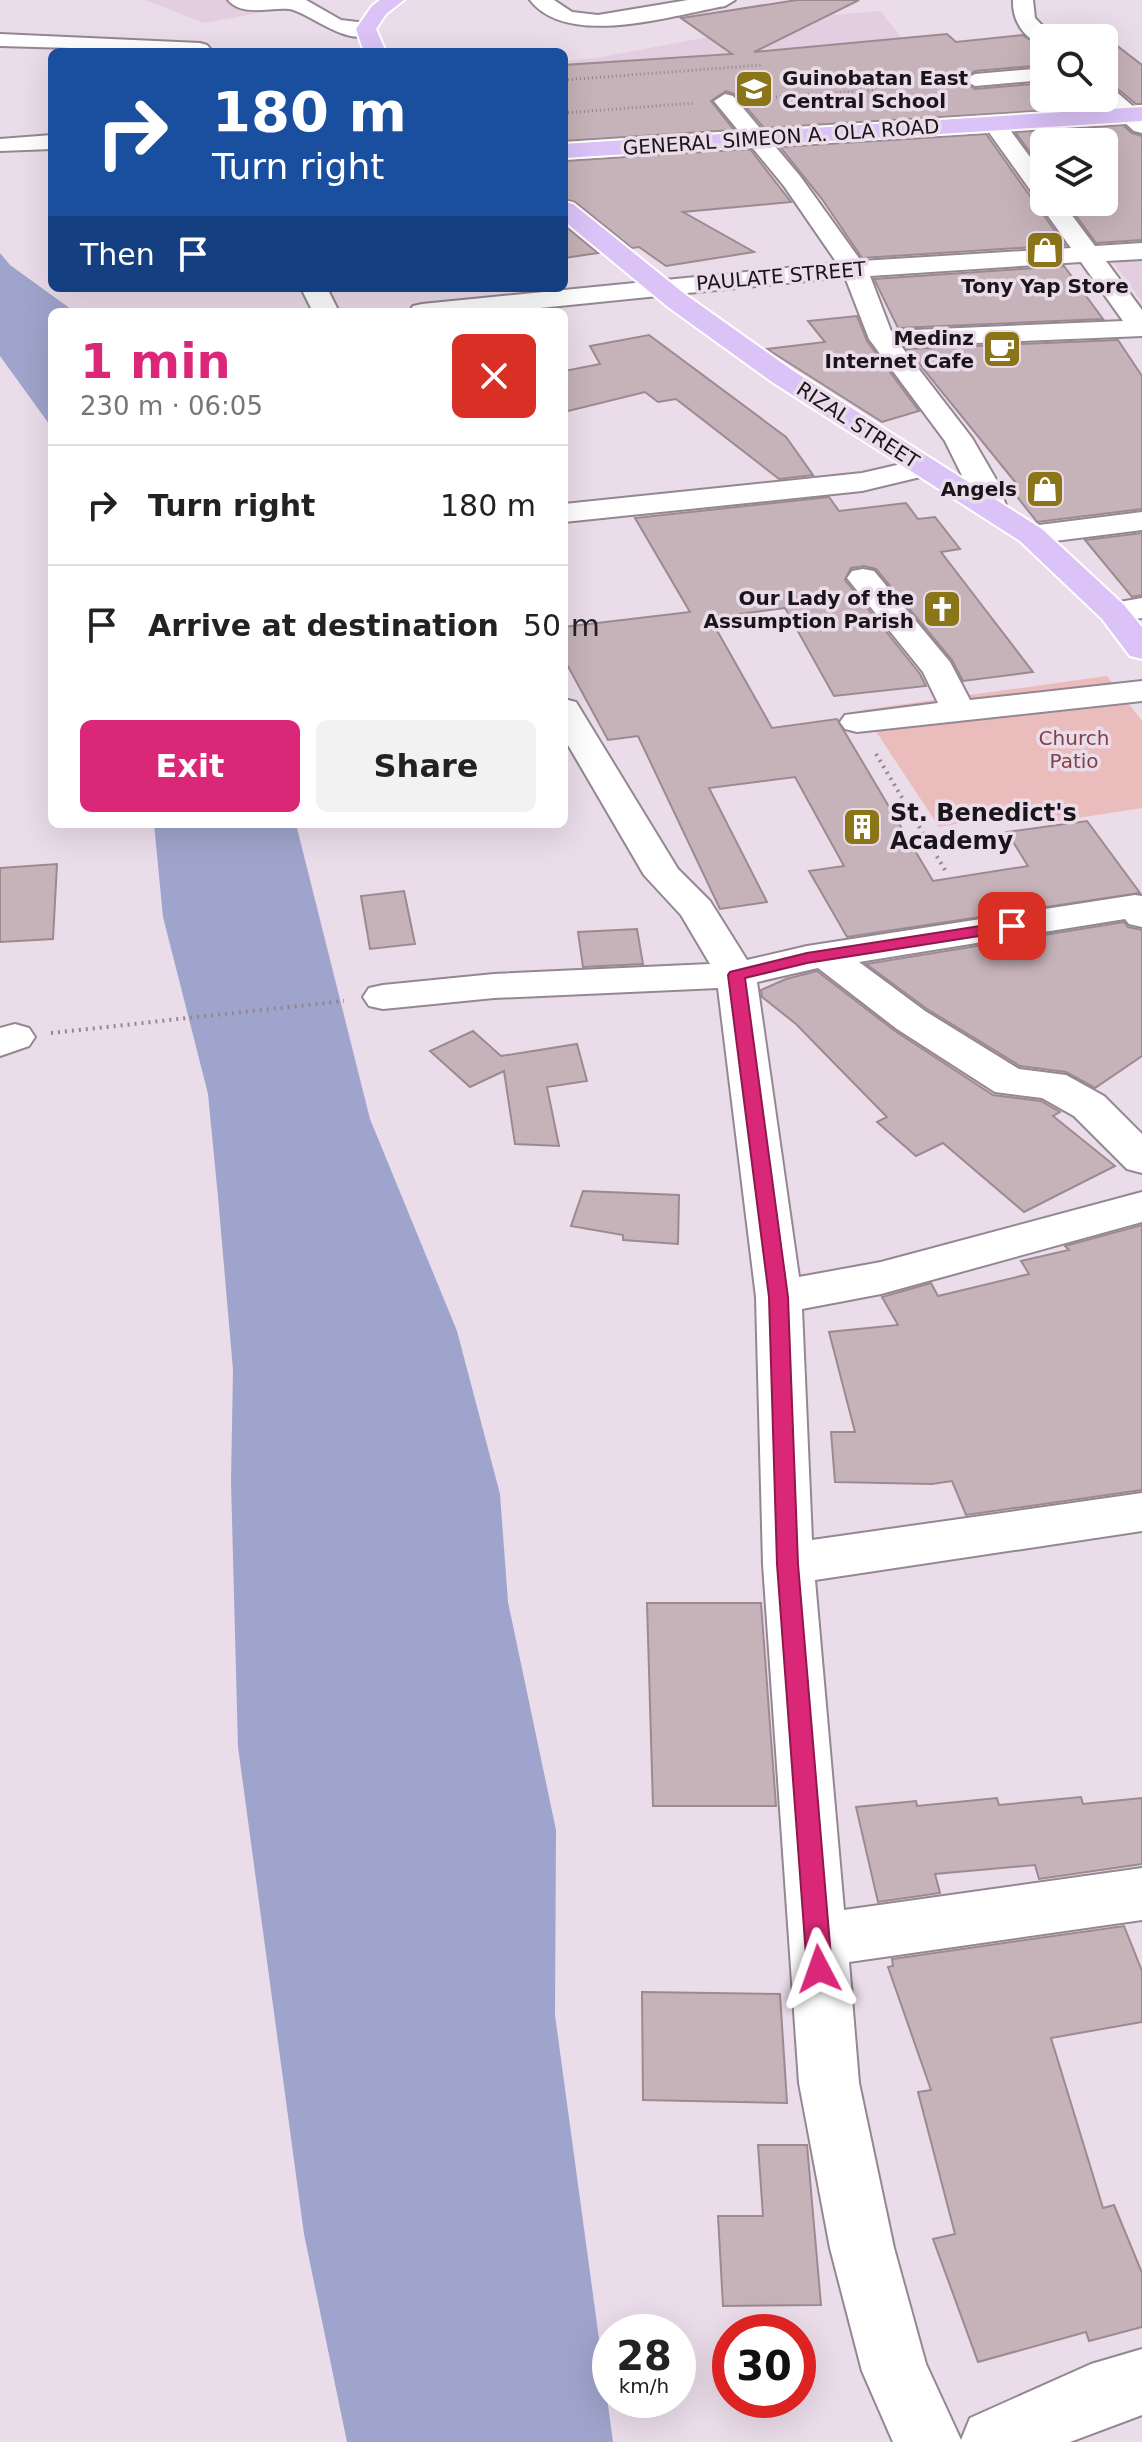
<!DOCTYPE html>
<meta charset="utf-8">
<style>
:root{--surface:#fff;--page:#f2f2f2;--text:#222;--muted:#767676;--line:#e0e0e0;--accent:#db2777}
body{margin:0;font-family:"DejaVu Sans",sans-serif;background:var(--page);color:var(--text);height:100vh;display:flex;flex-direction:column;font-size:30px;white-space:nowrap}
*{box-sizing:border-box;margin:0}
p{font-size:26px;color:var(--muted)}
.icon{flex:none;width:44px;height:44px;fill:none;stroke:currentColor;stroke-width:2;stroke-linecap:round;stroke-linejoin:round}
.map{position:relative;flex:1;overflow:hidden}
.details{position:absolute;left:48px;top:308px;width:520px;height:520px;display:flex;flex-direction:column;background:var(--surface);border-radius:12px;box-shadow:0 8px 32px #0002}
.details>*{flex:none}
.top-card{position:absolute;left:48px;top:48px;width:520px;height:244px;border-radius:12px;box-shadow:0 8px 32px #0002;background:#1a4fa0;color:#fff;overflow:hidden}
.tools{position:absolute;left:1030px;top:24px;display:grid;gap:16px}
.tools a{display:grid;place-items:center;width:88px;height:88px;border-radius:12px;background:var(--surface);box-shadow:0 8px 32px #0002;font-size:40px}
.speed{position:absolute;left:592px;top:2314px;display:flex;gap:16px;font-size:40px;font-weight:700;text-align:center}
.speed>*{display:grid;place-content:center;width:104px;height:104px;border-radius:50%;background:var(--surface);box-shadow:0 8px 32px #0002;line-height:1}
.speed small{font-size:20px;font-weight:400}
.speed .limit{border:12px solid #d22;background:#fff;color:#111}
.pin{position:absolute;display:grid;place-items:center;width:68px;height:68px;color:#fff;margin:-34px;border-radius:16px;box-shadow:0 4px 12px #0006}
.me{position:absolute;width:88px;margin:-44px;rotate:356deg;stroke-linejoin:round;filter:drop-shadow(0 0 6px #0008)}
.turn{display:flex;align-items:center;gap:28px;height:168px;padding:0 32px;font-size:36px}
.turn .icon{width:104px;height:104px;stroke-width:2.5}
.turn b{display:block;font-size:56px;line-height:68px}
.then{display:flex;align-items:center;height:76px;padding:0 32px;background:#0003;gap:16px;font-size:30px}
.round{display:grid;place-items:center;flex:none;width:84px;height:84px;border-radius:12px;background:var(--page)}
.overview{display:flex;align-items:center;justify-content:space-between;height:136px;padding:0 32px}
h1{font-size:48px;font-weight:600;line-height:60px;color:var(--accent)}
.primary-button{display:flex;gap:16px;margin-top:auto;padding:16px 32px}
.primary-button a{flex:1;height:92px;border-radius:12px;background:var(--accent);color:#fff;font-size:32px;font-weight:600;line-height:92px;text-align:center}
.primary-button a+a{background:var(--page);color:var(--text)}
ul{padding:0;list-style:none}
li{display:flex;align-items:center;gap:24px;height:120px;padding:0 32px;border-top:2px solid var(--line)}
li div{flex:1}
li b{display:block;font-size:30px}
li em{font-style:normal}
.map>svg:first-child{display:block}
.built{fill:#e2cee0}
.green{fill:#eabcbc}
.water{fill:#9fa4cc}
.building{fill:#c6b3b9;stroke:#9c8a91;stroke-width:2}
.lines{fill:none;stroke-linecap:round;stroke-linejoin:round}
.minor-casing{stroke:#948793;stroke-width:4}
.major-casing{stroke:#fff;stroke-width:4}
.path-far1{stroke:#928791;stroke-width:3;stroke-dasharray:1 3;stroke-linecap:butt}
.path{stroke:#928791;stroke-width:4;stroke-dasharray:2 5;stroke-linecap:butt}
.minor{fill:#fff;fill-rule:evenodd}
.major{fill:#dbc3f8;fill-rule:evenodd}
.route{fill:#db2777;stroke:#8e194d;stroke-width:2}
.labels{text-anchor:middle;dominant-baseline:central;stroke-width:7;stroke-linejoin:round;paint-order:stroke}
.far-poi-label{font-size:20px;font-weight:bold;fill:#1a151a;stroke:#ebdcea;text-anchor:end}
.far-street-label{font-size:20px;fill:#1a151a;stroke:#ebdcea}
.far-park-label{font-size:20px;fill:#814143;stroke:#ebdcea}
.poi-label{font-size:24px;font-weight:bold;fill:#1a151a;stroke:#ebdcea;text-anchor:start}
</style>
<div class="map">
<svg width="1142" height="2442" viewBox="0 0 1142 2442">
<rect width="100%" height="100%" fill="#ebdcea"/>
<g class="built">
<polygon points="145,0 285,0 291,7 204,23"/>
<polygon points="880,11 966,117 564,144 564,61 596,58 820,16"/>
<polygon points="1142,257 1142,302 1111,259"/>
</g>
<polygon class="green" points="1107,676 1142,721 1142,808 1052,822 1042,809 939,827 862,710"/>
<g class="water">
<polygon points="0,253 10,265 75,312 52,312 52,428 0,356"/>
<polygon points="154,824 296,824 370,1119 457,1331 500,1494 508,1602 556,1830 555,2015 613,2442 347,2442 304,2234 238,1747 231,1481 233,1370 218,1197 208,1094 163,917"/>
</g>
<g class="building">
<polygon points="797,0 859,0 754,52 947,34 956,42 1022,35 1044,48 1044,65 975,71 961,81 975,89 1044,83 1044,98 1094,98 1102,107 764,128 735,94 726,91 711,101 734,130 564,141 564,65 732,54 681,18"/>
<polygon points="1094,28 1142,65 1142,104 1136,104 1114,86 1104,83 1104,38 1057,38 1052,32"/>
<polygon points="1123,125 1132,133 1142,136 1142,240 1096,243 1066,202 1104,202 1104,142 1044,142 1044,171 1015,132"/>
<polygon points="986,134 1065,245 862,258 822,199 780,147"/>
<polygon points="750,149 791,202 683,212 754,252 666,266 639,247 632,248 575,202 564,199 564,161"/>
<polygon points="564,225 598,253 564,258"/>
<polygon points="1064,266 1103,319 898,328 874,279"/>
<polygon points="857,316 867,341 919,411 882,422 767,349 825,342 808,321"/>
<polygon points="649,335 786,437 813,475 779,479 676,399 658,402 645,392 564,412 564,371 600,364 590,346"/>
<polygon points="1118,340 1142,376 1142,509 1037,522 1007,484 1016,483 907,349"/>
<polygon points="829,497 839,511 906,503 918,519 935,517 960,549 941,552 1033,672 963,681 952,660 876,569 864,566 851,568 845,580 920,674 926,686 834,696 785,608 710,618 772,728 837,719 933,881 1028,866 1007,832 1087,821 1140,893 847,937 809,871 844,866 795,777 709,788 767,902 720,909 638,736 608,740 564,659 564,627 690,612 635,518"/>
<polygon points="1142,533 1142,595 1132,597 1085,540"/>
<polygon points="57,864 53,939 0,942 0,868"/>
<polygon points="404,891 415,944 370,949 361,896"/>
<polygon points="1124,922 1128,927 1142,930 1142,1056 1095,1088 1066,1072 1020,1066 927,1009 866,964"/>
<polygon points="637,929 643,964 583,967 578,932"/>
<polygon points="817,971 895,1031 993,1095 1041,1101 1060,1112 1053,1116 1115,1166 1024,1212 943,1143 916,1156 877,1122 887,1117 835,1064 796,1024 762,997 761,990 786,979"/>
<polygon points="473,1031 501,1056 577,1044 587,1081 547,1087 559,1146 515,1144 504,1071 470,1087 430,1051"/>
<polygon points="583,1191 679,1195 678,1244 623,1240 623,1235 571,1226"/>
<polygon points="1142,1225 1142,1490 966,1515 952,1481 932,1484 835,1482 831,1432 855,1432 829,1332 898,1325 882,1297 931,1283 938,1296 1029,1274 1021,1261 1069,1250 1065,1246"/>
<polygon points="647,1603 761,1603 776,1806 653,1806"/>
<polygon points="1081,1797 1083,1804 1142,1798 1142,1864 1039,1879 1035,1865 935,1874 940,1893 878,1902 856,1807 916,1801 917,1806 997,1798 999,1805"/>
<polygon points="1124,1926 1142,1971 1142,2022 1051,2038 1103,2208 1114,2205 1142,2273 1142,2327 1089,2341 1086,2332 978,2362 933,2239 955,2234 918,2092 931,2090 888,1967 893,1966 892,1959"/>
<polygon points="642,1992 780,1994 787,2103 643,2100"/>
<polygon points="758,2145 807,2145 821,2305 723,2306 718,2216 763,2216"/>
</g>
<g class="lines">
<g class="minor-casing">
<g id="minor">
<path d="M228 0H306L341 20 366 23 376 29C355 54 308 11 289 9 270 7 242 17 228 0Z"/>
<path d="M530 0H554L572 12 598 15 688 0H735L725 6C673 15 568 49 530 0Z"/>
<path d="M1013 0H1033L1035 18 1054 38H1044V45C1024 40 1012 20 1013 0Z"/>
<polygon points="0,34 200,43 207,45 213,52 0,46"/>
<polygon points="1044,68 1044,80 975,86 964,80 975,74"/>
<polygon points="1104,86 1112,88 1142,114 1142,133 1134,131 1097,98 1104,98"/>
<path d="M725 94 733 96 800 176 861 261 1071 248 1038 202 1040 199 1036 198 983 124 994 117 1002 119 1044 176V202H1062L1095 246 1142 243V259L1106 261 1142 310V336L901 346 972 438 997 481 1007 508 1003 514 992 517 981 514 945 441 869 339 845 277 500 312H409L413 306 422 304 837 263 784 186 714 101ZM1081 262 1123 321 891 331 870 276Z"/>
<polygon points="52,135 52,149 0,151 0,139"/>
<polygon points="301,288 327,288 339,312 313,312"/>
<polygon points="923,459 933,462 938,468 933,474 862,491 564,522 564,504 862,473"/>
<polygon points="1142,512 1142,530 1031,544 1020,541 1016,535 1020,529 1031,526"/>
<polygon points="863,569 874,571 950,662 970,700 1142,681 1142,701 857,732 845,729 840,722 845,715 938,703 923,672 847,578 852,571"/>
<polygon points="1142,598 1142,618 1113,622 1102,619 1097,612 1102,605"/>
<polygon points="564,699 576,702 678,869 710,901 747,960 807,946 1135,895 1142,896 1142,927 1129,924 1125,919 859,962 925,1011 1019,1069 1066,1075 1104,1096 1142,1134 1142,1173 1127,1169 1074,1116 1042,1098 995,1092 897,1029 818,968 757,982 799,1277 881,1262 1142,1192 1142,1222 881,1294 802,1309 812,1540 1142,1493 1142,1531 815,1580 844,1910 1142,1868 1142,1920 849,1962 859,2083 894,2248 926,2364 961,2440 970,2418 1091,2364 1142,2349 1142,2415 1070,2442 893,2442 862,2371 830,2248 799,2083 763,1564 756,1297 718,988 494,998 383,1009 369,1006 363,997 369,988 383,985 494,974 710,964 681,915 644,875 564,738"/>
<polygon points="15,1024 29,1028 35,1037 29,1046 0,1056 0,1028"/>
</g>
</g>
<g class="major-casing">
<g id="major">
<polygon points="380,0 404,0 386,14 376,29 386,52 364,52 356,29 372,6"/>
<polygon points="1142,107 1142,121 564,158 564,144"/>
<polygon points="564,202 573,204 686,295 792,370 1042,529 1124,605 1142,627 1142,659 1130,656 1102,619 1020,541 772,382 668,307 564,221"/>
</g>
</g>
<g class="path-far1">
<polyline points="564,80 762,65"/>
<polyline points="764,98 873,90"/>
<polyline points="564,113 695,103"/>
</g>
<g class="path">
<polyline points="876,754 945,870"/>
<polyline points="51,1033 344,1001"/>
</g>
<use href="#minor" class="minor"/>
<use href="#major" class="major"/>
</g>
<polygon class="route" points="1012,921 1020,926 1017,930 807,963 745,978 788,1297 798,1564 832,1969 828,1977 819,1980 811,1977 807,1969 777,1564 769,1297 728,975 730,972 807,953"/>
<defs>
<g id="school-square" transform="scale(2)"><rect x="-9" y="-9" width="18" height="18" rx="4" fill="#8b7519" stroke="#ebdcea"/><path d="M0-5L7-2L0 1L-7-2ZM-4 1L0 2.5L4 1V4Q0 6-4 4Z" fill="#fff"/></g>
<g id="shop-square" transform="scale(2)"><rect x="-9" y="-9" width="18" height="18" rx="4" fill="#8b7519" stroke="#ebdcea"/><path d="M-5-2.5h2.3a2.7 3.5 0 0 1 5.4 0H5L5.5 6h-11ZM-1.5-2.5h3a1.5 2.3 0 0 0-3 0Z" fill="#fff"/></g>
<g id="cafe-square" transform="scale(2)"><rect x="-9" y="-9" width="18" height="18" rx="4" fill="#8b7519" stroke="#ebdcea"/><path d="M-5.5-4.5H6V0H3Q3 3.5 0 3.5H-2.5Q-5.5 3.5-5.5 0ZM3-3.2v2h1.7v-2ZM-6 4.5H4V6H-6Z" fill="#fff"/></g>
<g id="church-square" transform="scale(2)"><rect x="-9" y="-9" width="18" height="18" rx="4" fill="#8b7519" stroke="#ebdcea"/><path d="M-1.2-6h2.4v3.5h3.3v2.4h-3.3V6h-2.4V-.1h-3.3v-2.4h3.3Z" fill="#fff"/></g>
<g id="building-square" transform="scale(2)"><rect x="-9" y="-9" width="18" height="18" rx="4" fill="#8b7519" stroke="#ebdcea"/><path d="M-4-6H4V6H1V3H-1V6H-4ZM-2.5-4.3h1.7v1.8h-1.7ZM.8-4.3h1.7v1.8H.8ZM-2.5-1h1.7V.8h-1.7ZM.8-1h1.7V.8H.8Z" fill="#fff"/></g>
</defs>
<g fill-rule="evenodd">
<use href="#school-square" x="754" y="89"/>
<use href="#shop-square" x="1045" y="250"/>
<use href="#cafe-square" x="1002" y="349"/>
<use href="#shop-square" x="1045" y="489"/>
<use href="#church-square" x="942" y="609"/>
<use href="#building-square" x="862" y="827"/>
</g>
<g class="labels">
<g class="far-poi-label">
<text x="782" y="78" text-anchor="start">Guinobatan East<tspan x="782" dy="23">Central School</tspan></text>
<text x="1045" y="286" text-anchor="middle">Tony Yap Store</text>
<text x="974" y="338">Medinz<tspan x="974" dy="23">Internet Cafe</tspan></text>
<text x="1017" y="489">Angels</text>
<text x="914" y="598">Our Lady of the<tspan x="914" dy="23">Assumption Parish</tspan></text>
</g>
<g class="far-street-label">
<text transform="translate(781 137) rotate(-4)">GENERAL SIMEON A. OLA ROAD</text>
<text transform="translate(781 276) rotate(-5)">PAULATE STREET</text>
<text transform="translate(858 425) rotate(33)">RIZAL STREET</text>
</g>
<g class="far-park-label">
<text x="1074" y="738">Church<tspan x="1074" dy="23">Patio</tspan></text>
</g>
<g class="poi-label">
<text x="890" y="813">St. Benedict's<tspan x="890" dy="28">Academy</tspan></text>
</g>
</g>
</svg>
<div class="tools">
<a><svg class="icon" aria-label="search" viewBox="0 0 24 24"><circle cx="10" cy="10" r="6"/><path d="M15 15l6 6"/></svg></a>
<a><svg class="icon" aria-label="layers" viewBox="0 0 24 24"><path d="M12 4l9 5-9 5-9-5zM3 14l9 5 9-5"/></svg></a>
</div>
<div class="speed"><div>28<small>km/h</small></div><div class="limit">30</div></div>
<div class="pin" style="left:1012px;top:926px;background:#d93025"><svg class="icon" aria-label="arrive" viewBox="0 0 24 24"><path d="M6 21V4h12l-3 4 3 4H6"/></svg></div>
<svg class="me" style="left:819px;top:1969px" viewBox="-20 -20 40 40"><path d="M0-17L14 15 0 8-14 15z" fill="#db2777" stroke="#fff" stroke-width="4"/></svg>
<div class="top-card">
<div class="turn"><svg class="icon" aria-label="right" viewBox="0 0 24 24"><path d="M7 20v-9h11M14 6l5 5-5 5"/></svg><div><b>180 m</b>Turn right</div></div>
<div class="then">Then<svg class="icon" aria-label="arrive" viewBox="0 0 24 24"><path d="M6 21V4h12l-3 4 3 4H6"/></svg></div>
</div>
<section class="details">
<div class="overview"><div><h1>1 min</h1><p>230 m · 06:05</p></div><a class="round" style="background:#d93025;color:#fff"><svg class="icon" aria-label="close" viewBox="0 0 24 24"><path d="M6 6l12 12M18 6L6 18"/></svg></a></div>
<ul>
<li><svg class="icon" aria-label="right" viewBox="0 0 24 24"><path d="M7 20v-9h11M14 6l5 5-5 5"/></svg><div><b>Turn right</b></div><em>180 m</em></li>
<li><svg class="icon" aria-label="arrive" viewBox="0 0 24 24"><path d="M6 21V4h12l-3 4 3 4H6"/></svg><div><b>Arrive at destination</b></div><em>50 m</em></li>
</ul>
<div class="primary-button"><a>Exit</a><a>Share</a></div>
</section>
</div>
